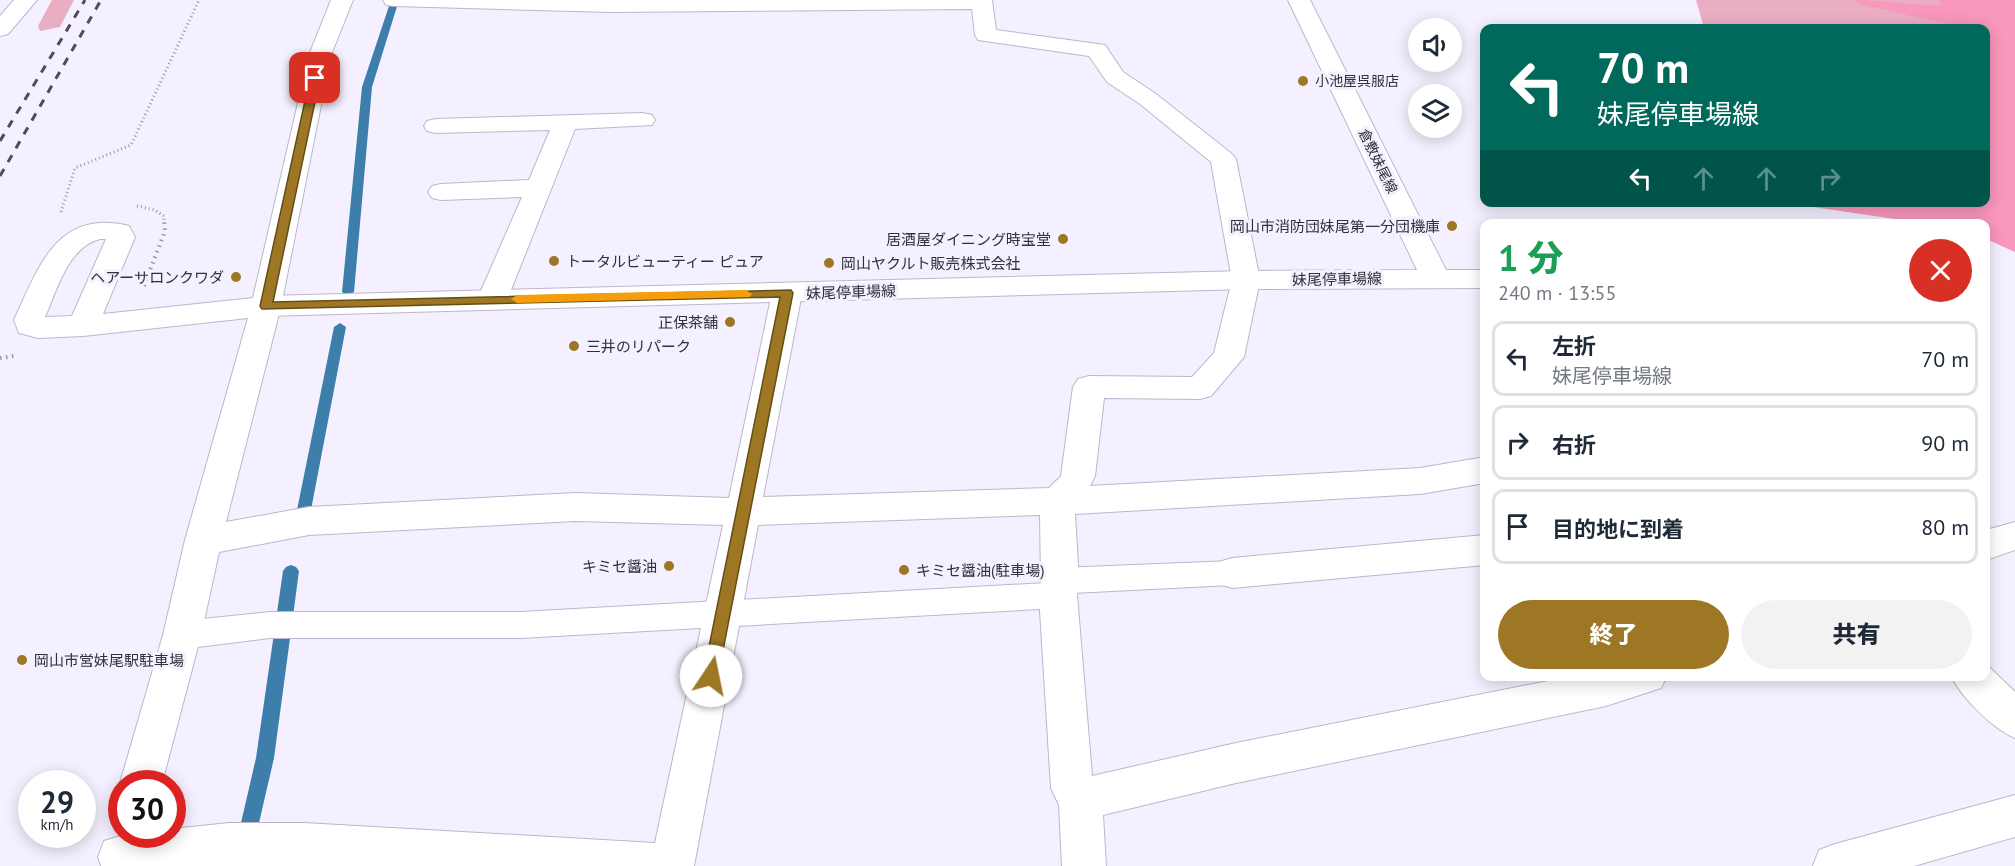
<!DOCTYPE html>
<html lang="ja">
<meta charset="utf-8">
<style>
:root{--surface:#fff;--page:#f2f2f3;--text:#1f2937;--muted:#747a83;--line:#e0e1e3;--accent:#9d7724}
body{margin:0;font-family:"PT Sans","Noto Sans JP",sans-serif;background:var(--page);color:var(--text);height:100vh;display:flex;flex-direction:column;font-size:22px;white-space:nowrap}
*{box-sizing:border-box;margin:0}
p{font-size:20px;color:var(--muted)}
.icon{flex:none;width:33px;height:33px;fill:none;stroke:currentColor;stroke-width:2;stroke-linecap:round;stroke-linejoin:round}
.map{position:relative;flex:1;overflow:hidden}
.side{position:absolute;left:1480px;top:219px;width:510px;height:462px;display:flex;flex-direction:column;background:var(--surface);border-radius:12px;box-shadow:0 3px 15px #0003}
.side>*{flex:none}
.guide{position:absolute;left:1480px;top:24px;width:510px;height:183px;border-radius:12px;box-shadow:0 3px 15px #0003;background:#00695c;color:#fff;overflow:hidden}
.fabs{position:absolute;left:1408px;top:18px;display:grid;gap:12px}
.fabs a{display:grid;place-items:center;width:54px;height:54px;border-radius:50%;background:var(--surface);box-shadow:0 3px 15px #0003;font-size:30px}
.speed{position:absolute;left:18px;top:770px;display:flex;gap:12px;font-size:30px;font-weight:700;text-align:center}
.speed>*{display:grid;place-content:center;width:78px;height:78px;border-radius:50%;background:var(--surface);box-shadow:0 3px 15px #0003;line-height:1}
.speed small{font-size:15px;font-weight:400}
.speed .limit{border:9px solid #d22;background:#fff;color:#111}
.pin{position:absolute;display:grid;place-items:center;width:51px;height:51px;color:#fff;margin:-26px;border-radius:12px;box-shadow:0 3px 9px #0006}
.me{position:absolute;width:66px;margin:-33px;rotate:11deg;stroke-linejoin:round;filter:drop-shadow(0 0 4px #0008)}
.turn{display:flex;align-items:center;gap:21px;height:126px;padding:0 18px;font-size:27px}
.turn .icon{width:78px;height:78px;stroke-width:2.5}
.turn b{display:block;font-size:42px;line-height:51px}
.lanes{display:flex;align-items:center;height:57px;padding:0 18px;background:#0003;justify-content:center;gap:30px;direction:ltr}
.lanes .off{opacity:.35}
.round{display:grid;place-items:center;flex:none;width:63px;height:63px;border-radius:32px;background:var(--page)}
.overview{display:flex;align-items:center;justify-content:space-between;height:102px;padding:0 18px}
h1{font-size:36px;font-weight:800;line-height:45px;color:#1e9e55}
.button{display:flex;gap:12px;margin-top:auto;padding:12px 18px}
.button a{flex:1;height:69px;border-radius:36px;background:var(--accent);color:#fff;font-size:24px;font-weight:800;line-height:69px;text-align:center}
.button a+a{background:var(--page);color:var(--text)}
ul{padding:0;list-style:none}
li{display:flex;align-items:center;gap:18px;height:75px;margin:0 12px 9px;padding:0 6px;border:3px solid var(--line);border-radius:12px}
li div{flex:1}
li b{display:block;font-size:22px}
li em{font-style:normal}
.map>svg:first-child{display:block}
.green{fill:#eaaec3}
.forest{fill:#f997bc}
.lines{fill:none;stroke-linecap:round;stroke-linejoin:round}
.stream{fill:#3d7eaa;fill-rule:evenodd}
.service-casing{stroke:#bcb6cd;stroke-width:2}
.minor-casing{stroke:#bcb6cd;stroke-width:2}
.secondary-casing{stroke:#bcb6cd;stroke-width:2}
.path-far1{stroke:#9b98a5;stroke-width:3;stroke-dasharray:1 3;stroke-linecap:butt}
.path{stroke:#9b98a5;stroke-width:4;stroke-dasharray:1.5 4.5;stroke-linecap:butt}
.service{fill:#fff;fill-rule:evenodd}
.minor{fill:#fff;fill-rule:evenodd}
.secondary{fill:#fff;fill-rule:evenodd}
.rail{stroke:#4e4c56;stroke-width:3;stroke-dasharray:8 8;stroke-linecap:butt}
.route{fill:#9d7724;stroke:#664d17;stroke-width:1.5}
.slow{fill:#f59e0b}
.poi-dot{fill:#9d7724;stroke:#f4f0ff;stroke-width:2}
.labels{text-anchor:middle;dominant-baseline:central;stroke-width:6;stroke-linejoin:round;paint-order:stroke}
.far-poi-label{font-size:14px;fill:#323039;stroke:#f4f0ff;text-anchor:start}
.far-street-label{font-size:14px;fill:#323039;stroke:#f4f0ff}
.poi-label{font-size:15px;fill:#323039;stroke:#f4f0ff;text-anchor:end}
.street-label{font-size:15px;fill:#323039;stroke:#f4f0ff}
</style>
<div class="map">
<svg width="2015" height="866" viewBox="0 0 2015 866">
<rect width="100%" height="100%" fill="#f4f0ff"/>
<g class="green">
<polygon points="52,0 74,0 60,27 40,31 38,26"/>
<polygon points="1696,0 2015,0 2015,12 1985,28 1704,28"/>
</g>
<path class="forest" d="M1854 0C1883 0 1911 6 1941 5L1940 0H2015V252L1986 239V224L1922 223 1786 203 1986 202V28H1955L1956 26 1863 5Z"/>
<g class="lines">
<g class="stream">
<polygon points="391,0 399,0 372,87 354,292 348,296 342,292 362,87"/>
<polygon points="340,323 346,327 310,515 308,519 298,519 296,515 334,327"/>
<polygon points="291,565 296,567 299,571 274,758 249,866 231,866 256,758 283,571 286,567"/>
</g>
<g class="service-casing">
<polygon id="service" points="1232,561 1243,564 1247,573 1243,582 1232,585 1072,593 1069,604 1058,608 520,638 270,638 182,649 171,645 166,635 171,625 182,621 270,612 520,612 1046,583 1049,572 1060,568"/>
</g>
<g class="minor-casing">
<g id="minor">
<polygon points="14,0 37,0 8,34 0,36 0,16"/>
<path d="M331 0H353L331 55 281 306 226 522 309 507 576 493 729 498 772 293 777 286 787 283 797 286 802 293 763 497 1049 488 1061 476 1073 387 1078 379 1089 376 1192 377 1214 353 1232 280 1211 162 1140 104 1107 82 1089 56 978 40 975 35 972 9 611 12 394 6 386 5 383 0H992L996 30 1105 45 1123 72 1156 94 1232 154 1236 159 1260 280 1244 357 1211 396 1200 399 1104 398 1095 476 1090 486 1420 468 1485 457V483L1420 494 1075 514 1079 581 1077 595 1092 776 1236 743 1573 676H1667L1661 688 1606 706 1236 783 1103 815 1106 866H1062L1059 805 1051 788 1039 595 1041 581 1040 515 758 525 694 866H101L98 857 104 841 127 834H172V829L229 823H304L655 843 723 525 576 521 309 535 219 552 201 635 162 783H122V787L120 783 163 635 185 540 248 318 83 336 38 338 19 333 14 320C38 268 57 208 129 226L135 237 103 314 253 298 309 55ZM100 239H106L72 316 45 317C57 290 68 247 100 239Z"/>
<polygon points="643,113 652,115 655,120 652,125 575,129 507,300 502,307 492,310 482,307 477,300 522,197 441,200 432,198 428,192 432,186 441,184 529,180 550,130 436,133 427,131 424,126 427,121 436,119"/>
<polygon points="2015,522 2015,550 1986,560 1986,530"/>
<polygon points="1485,535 1485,565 1232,588 1219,584 1214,573 1219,562 1232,558"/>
<polygon points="2015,795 2015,837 1914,866 1813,866 1819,850 1835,844"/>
</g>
</g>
<g class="secondary-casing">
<g id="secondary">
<polygon points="1288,0 1310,0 1446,270 1485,270 1485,288 1246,289 266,316 256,313 251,306 256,299 266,296 1246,271 1417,270"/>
<path d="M1986 664 2015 692V738C1993 729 1962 698 1951 676H1986Z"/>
</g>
</g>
<g class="path-far1">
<polyline points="137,206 155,210 164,216 164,221"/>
<polyline points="61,212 75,168 131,145 199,0"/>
</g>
<g class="path">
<polyline points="144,286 165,231 164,220"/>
<polyline points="0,358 14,356"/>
</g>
<use href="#service" class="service"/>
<use href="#minor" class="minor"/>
<use href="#secondary" class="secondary"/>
<g class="rail">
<polyline points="0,141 85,0"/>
<polyline points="0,176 101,0"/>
</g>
</g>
<polygon class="route" points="315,75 320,78 273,302 791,290 793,293 717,681 711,683 706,681 703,676 780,297 262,309 260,306 310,78"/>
<polygon class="slow" points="746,290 752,294 750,297 517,303 511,299 517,295"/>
<g class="poi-dot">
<circle cx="1303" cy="81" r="6"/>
<circle cx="1452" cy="226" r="6"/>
<circle cx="1063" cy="239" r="6"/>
<circle cx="554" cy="261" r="6"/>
<circle cx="829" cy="263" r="6"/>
<circle cx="236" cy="277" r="6"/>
<circle cx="730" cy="322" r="6"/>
<circle cx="574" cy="346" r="6"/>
<circle cx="669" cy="566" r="6"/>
<circle cx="904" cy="570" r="6"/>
<circle cx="22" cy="660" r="6"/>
</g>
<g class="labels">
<g class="far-poi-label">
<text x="1315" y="81">小池屋呉服店</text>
</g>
<g class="far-street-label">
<text transform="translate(1378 161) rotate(64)">倉敷妹尾線</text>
</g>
<g class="poi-label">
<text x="1440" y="226">岡山市消防団妹尾第一分団機庫</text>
<text x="1051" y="239">居酒屋ダイニング時宝堂</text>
<text x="566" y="261" text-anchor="start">トータルビューティー ピュア</text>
<text x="841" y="263" text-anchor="start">岡山ヤクルト販売株式会社</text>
<text x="224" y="277">ヘアーサロンクワダ</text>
<text x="718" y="322">正保茶舗</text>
<text x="586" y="346" text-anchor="start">三井のリパーク</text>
<text x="657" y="566">キミセ醤油</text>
<text x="916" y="570" text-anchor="start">キミセ醤油(駐車場)</text>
<text x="34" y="660" text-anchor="start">岡山市営妹尾駅駐車場</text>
</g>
<g class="street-label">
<text transform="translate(1337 279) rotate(-1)">妹尾停車場線</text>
<text transform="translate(851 292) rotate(-2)">妹尾停車場線</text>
</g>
</g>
</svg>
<div class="fabs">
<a><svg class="icon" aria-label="sound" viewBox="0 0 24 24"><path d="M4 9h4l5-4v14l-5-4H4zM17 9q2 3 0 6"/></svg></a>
<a><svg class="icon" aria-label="layers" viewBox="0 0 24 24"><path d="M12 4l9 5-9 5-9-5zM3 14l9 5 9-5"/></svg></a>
</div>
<div class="speed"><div>29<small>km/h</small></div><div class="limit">30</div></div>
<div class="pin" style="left:315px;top:78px;background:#d93025"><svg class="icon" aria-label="arrive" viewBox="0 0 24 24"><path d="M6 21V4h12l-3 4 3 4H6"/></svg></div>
<svg class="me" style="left:711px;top:676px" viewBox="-20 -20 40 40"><circle r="19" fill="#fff"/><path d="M0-13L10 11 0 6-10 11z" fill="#9d7724"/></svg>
<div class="guide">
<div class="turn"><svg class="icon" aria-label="left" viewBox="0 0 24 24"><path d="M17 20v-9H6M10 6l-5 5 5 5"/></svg><div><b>70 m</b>妹尾停車場線</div></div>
<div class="lanes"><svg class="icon" aria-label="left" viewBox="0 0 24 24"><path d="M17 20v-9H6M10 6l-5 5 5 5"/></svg><svg class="icon off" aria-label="ahead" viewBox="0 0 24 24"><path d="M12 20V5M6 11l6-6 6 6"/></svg><svg class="icon off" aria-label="ahead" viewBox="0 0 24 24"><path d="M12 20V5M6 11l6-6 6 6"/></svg><svg class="icon off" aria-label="right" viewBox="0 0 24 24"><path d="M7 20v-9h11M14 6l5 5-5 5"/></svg></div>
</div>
<section class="side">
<div class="overview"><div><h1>1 分</h1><p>240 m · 13:55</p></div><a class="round" style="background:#d93025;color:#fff"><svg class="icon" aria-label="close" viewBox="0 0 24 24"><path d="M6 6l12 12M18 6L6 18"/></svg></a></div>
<ul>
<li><svg class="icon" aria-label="left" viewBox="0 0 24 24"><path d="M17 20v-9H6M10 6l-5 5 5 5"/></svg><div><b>左折</b><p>妹尾停車場線</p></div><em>70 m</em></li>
<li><svg class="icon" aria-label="right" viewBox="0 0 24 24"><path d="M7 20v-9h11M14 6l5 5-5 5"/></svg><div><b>右折</b></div><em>90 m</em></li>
<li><svg class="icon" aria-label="arrive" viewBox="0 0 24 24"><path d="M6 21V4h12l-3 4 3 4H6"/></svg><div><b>目的地に到着</b></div><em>80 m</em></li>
</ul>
<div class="button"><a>終了</a><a>共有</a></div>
</section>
</div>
